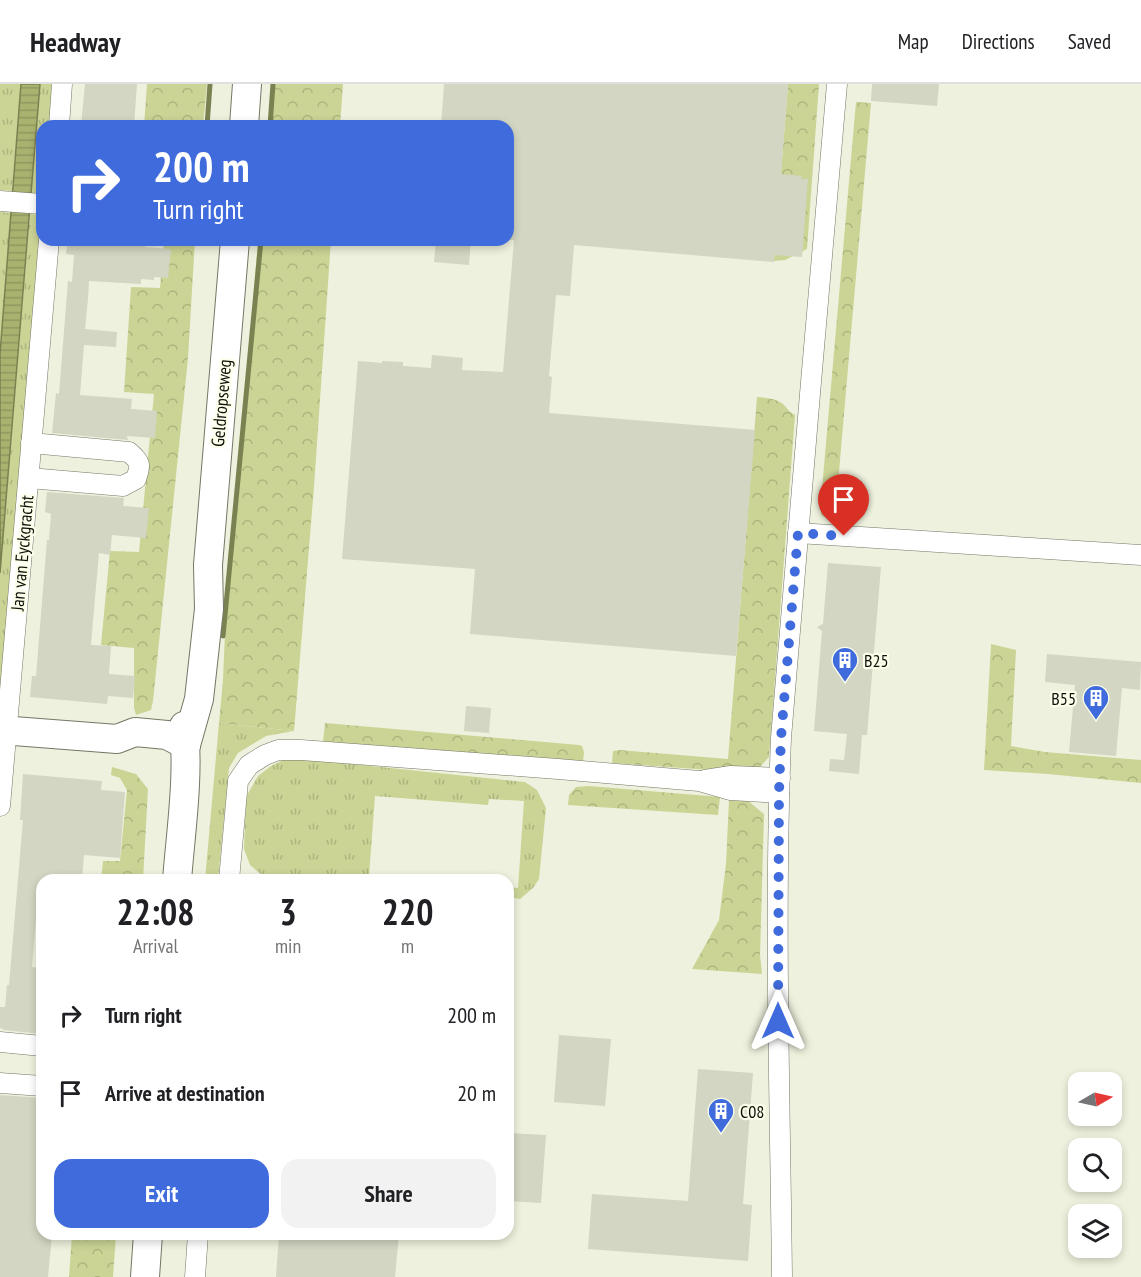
<!DOCTYPE html>
<style>
:root{--surface:#fff;--page:#f2f2f2;--text:#202124;--muted:#757577;--line:#e0e0e0;--accent:#3f6bdc}
body{margin:0;font-family:"PT Sans Narrow",sans-serif;background:var(--page);color:var(--text);height:100vh;display:flex;flex-direction:column;font-size:22px;white-space:nowrap}
*{box-sizing:border-box;margin:0}
p{font-size:20px;color:var(--muted)}
.icon{flex:none;width:33px;height:33px;fill:none;stroke:currentColor;stroke-width:2;stroke-linecap:round;stroke-linejoin:round}
.map{position:relative;flex:1;overflow:hidden}
.drawer{position:absolute;left:36px;top:790px;width:478px;height:366px;display:flex;flex-direction:column;background:var(--surface);border-radius:18px;box-shadow:0 3px 9px #0003}
.drawer>*{flex:none}
.top-card{position:absolute;left:36px;top:36px;width:478px;height:126px;border-radius:18px;box-shadow:0 3px 9px #0003;background:#3f6bdc;color:#fff;overflow:hidden}
.needle{width:39px;rotate:81deg}
.tools{position:absolute;left:1068px;top:988px;display:grid;gap:12px}
.tools a{display:grid;place-items:center;width:54px;height:54px;border-radius:12px;background:var(--surface);box-shadow:0 3px 9px #0003;font-size:30px}
.pin{position:absolute;display:grid;place-items:center;width:51px;height:51px;color:#fff;margin:-62px -26px;border-radius:50% 50% 50% 0;rotate:-45deg;box-shadow:0 0 6px #0007}
.pin .icon{rotate:45deg}
.me{position:absolute;width:66px;margin:-33px;rotate:0deg;stroke-linejoin:round;filter:drop-shadow(0 0 4px #0008)}
.turn{display:flex;align-items:center;gap:21px;height:126px;padding:0 18px;font-size:27px}
.turn .icon{width:78px;height:78px;stroke-width:2.5}
.turn b{display:block;font-size:42px;line-height:51px}
.eta{display:flex;justify-content:space-evenly;align-items:center;height:102px;text-align:center}
.eta b{font-size:36px;font-weight:600;line-height:42px}
.cta{display:flex;gap:12px;margin-top:auto;padding:12px 18px}
.cta a{flex:1;height:69px;border-radius:18px;background:var(--accent);color:#fff;font-size:24px;font-weight:600;line-height:69px;text-align:center}
.cta a+a{background:var(--page);color:var(--text)}
ul{padding:0;list-style:none}
li{display:flex;align-items:center;gap:18px;height:78px;padding:0 18px}
li div{flex:1}
li b{display:block;font-size:22px}
li em{font-style:normal}
header{display:flex;align-items:center;gap:36px;box-sizing:border-box;height:84px;padding:0 30px;background:var(--surface);border-bottom:2px solid var(--line)}
header strong{font-size:28px}
nav{display:flex;gap:33px;margin-inline-start:auto;font-size:21px}
.map>svg:first-child{display:block}
.grass{fill:url(#grass-tufts)}
.forest{fill:url(#forest-crowns)}
.water{fill:url(#water-rules);stroke:#7b8251;stroke-width:1.5}
.lines{fill:none;stroke-linecap:round;stroke-linejoin:round}
.stream{stroke:#7b8251;stroke-width:5}
.building{fill:#d2d6c2}
.street-casing{stroke:#747766;stroke-width:21}
.secondary-casing{stroke:#747766;stroke-width:30}
.street{stroke:#fff;stroke-width:20}
.secondary{stroke:#fff;stroke-width:28}
.route{stroke:#3f6bdc;stroke-width:10;stroke-dasharray:0 18}
.labels{text-anchor:middle;dominant-baseline:central;stroke-width:4.5;stroke-linejoin:round;paint-order:stroke}
.street-label{font-size:18px;fill:#10110b;stroke:#fbffea}
.poi-label{font-size:18px;fill:#10110b;stroke:#fbffea;text-anchor:start}
</style>
<header>
<strong>Headway</strong>
<nav><a>Map</a><a>Directions</a><a>Saved</a></nav>
</header>
<div class="map">
<svg width="1141" height="1193" viewBox="0 0 1141 1193">
<defs>
<pattern id="grass-tufts" width="24" height="20" patternUnits="userSpaceOnUse" patternTransform="scale(1.5)"><rect width="24" height="20" fill="#cbd495"/><path d="M3 7l-1-3M5 7V3M7 7l1-3M15 17l-1-3M17 17v-4M19 17l1-3" fill="none" stroke="#adb57f"/></pattern>
<pattern id="forest-crowns" width="20" height="18" patternUnits="userSpaceOnUse" patternTransform="scale(1.5)"><rect width="20" height="18" fill="#cbd495"/><path d="M2 6a3 3 0 1 1 6 0M12 15a3 3 0 1 1 6 0" fill="none" stroke="#adb57f"/></pattern>
<pattern id="water-rules" width="6" height="5" patternUnits="userSpaceOnUse" patternTransform="scale(1.5)"><rect width="6" height="5" fill="#a9b26f"/><path d="M0 2.5h6" fill="none" stroke="#90985f"/></pattern>
</defs>
<rect width="100%" height="100%" fill="#eef1dd"/>
<g class="grass">
<polygon points="0,0 21,0 12,107 0,106"/>
<polygon points="40,0 55,0 51,42 42,42 42,109 31,109"/>
<polygon points="0,128 12,129 0,270"/>
<polygon points="30,130 42,131 42,156 0,619 0,489"/>
<polygon points="219,639 294,647 266,652 238,669 229,684 218,796 205,796"/>
<polygon points="285,675 304,675 525,698 537,706 546,724 539,795 533,804 520,815 509,813 508,803 518,804 524,717 489,715 488,721 375,712 369,792 420,796 278,796 263,792 250,781 244,765 246,713 258,692 271,682"/>
</g>
<g class="forest">
<polygon points="147,0 207,0 203,42 144,42"/>
<polygon points="272,0 343,0 340,42 269,42"/>
<polygon points="788,0 819,0 807,165 785,176 774,177"/>
<polygon points="856,18 871,19 835,434 825,433 821,431 821,416"/>
<polygon points="164,156 195,156 188,274 153,617 151,626 136,631 134,624 134,564 101,561 110,467 139,468 154,310 124,308 131,203 160,204"/>
<polygon points="258,156 331,156 314,403 294,647 219,639 223,596 225,548"/>
<path d="M757 313C766 314 775 314 783 320 787 324 789 328 795 331L769 673 757 686 738 688 612 679 613 667 619 666 728 675Z"/>
<polygon points="991,560 1016,566 1011,662 1045,668 1141,676 1141,699 1048,690 984,686"/>
<polygon points="325,639 579,661 582,662 584,668 583,678 323,658"/>
<polygon points="112,683 136,690 148,705 143,796 101,796 103,777 120,777 127,706 120,694 111,691"/>
<polygon points="589,702 720,713 718,731 568,721 569,711 576,703"/>
<polygon points="737,715 747,716 764,730 760,871 762,890 692,885 719,836 726,780 729,716"/>
<polygon points="72,1151 116,1151 113,1193 69,1193"/>
</g>
<polygon class="water" points="21,0 40,0 0,489 0,270"/>
<g class="lines">
<g class="stream">
<polyline points="207,42 210,0"/>
<polyline points="270,42 273,0"/>
<polyline points="223,552 261,156"/>
</g>
</g>
<g class="building">
<polygon points="85,0 137,0 134,42 81,42"/>
<polygon points="444,0 788,0 781,90 802,92 801,95 808,95 802,173 774,171 774,178 574,161 570,212 556,211 549,292 552,293 549,329 755,346 736,572 470,550 475,485 342,475 358,277 382,279 382,277 403,278 403,282 431,284 432,271 463,274 462,286 503,288 514,156 508,156 508,42 441,42"/>
<polygon points="872,0 939,0 937,22 871,17"/>
<polygon points="68,156 145,156 145,163 171,165 168,194 154,193 154,196 141,195 141,200 89,197 88,215 85,245 117,248 116,263 84,261 80,311 132,315 131,325 157,327 155,354 127,352 128,356 52,349 56,309 59,310 68,197 72,198 74,171 66,170"/>
<polygon points="436,156 471,156 469,181 434,178"/>
<polygon points="47,408 124,414 123,422 149,424 146,454 112,451 110,471 99,469 93,537 91,561 111,562 109,590 135,592 133,614 108,612 107,620 30,613 32,592 36,592 47,456 49,456 51,430 45,428"/>
<polygon points="828,479 881,483 867,651 862,651 859,690 829,687 830,675 844,676 847,650 814,647 822,547 817,543 823,540"/>
<polygon points="1047,570 1141,578 1140,606 1122,604 1116,672 1069,668 1075,601 1045,598"/>
<polygon points="466,622 491,624 489,649 464,647"/>
<polygon points="23,690 102,697 101,706 125,708 120,774 84,771 82,796 42,796 42,837 36,836 32,883 39,884 37,903 42,903 42,950 3,946 3,945 0,944 0,923 5,923 7,901 9,901 23,736 20,736"/>
<polygon points="559,951 611,955 605,1022 554,1018"/>
<polygon points="698,985 753,989 743,1120 752,1121 748,1177 588,1165 592,1110 688,1117"/>
<polygon points="0,1011 42,1014 42,1150 52,1150 48,1193 0,1193"/>
<polygon points="508,1049 546,1051 541,1119 508,1117"/>
<polygon points="279,1150 399,1150 395,1193 276,1193"/>
</g>
<g class="lines">
<g class="street-casing">
<g id="street">
<polyline points="59,42 62,0"/>
<polyline points="0,117 42,120"/>
<path d="M29 394 123 402 136 395C141 380 141 379 129 368L31 359"/>
<polyline points="798,449 1141,471"/>
<polyline points="705,696 731,692 780,694"/>
<polyline points="0,722 49,156"/>
<polyline points="229,796 238,697 249,681 265,671 278,666 301,666 558,685 699,697 730,706 779,709"/>
<polyline points="0,958 42,962"/>
<polyline points="0,999 42,1002"/>
<polyline points="195,1193 198,1150"/>
<path d="M782 1193C780 1013 774 833 781 654L811 298 837 0"/>
</g>
</g>
<g class="secondary-casing">
<g id="secondary">
<polyline points="244,42 247,0"/>
<polyline points="0,646 117,655 135,648 167,651 186,661"/>
<polyline points="186,661 199,615 209,525 208,481 235,156"/>
<path d="M177 796C181 746 189 693 184 642"/>
<polyline points="145,1193 148,1150"/>
</g>
</g>
<use href="#street" class="street"/>
<use href="#secondary" class="secondary"/>
</g>
<g class="lines">
<polyline class="route" points="778,937 779,709 781,654 798,449 844,452"/>
</g>
<defs>
<g id="building-pin" transform="scale(1.35)"><path d="M0 17L-7.5 6A9.5 9.5 0 1 1 7.5 6Z" fill="#3f6bdc" stroke="#fbffea"/><path d="M-4-6H4V6H1V3H-1V6H-4ZM-2.5-4.3h1.7v1.8h-1.7ZM.8-4.3h1.7v1.8H.8ZM-2.5-1h1.7V.8h-1.7ZM.8-1h1.7V.8H.8Z" fill="#fff"/></g>
</defs>
<g fill-rule="evenodd">
<use href="#building-pin" x="845" y="576"/>
<use href="#building-pin" x="1096" y="614"/>
<use href="#building-pin" x="721" y="1027"/>
</g>
<g class="labels">
<g class="street-label">
<text transform="translate(221 319) rotate(-85)">Geldropseweg</text>
<text transform="translate(22 469) rotate(-85)">Jan van Eyckgracht</text>
</g>
<g class="poi-label">
<text x="864" y="576">B25</text>
<text x="1076" y="614" text-anchor="end">B55</text>
<text x="740" y="1027">C08</text>
</g>
</g>
</svg>
<div class="tools">
<a><svg class="needle" viewBox="-14 -14 28 28"><path d="M0-13l5 13h-10z" fill="#e53935"/><path d="M0 13l5-13h-10z" fill="#757577"/></svg></a>
<a><svg class="icon" aria-label="search" viewBox="0 0 24 24"><circle cx="10" cy="10" r="6"/><path d="M15 15l6 6"/></svg></a>
<a><svg class="icon" aria-label="layers" viewBox="0 0 24 24"><path d="M12 4l9 5-9 5-9-5zM3 14l9 5 9-5"/></svg></a>
</div>
<div class="pin" style="left:844px;top:452px;background:#d93025"><svg class="icon" aria-label="arrive" viewBox="0 0 24 24"><path d="M6 21V4h12l-3 4 3 4H6"/></svg></div>
<svg class="me" style="left:778px;top:937px" viewBox="-20 -20 40 40"><path d="M0-17L14 15 0 8-14 15z" fill="#3f6bdc" stroke="#fff" stroke-width="4"/></svg>
<div class="top-card">
<div class="turn"><svg class="icon" aria-label="right" viewBox="0 0 24 24"><path d="M7 20v-9h11M14 6l5 5-5 5"/></svg><div><b>200 m</b>Turn right</div></div>
</div>
<section class="drawer">
<div class="eta">
<div><b>22:08</b><p>Arrival</p></div>
<div><b>3</b><p>min</p></div>
<div><b>220</b><p>m</p></div>
</div>
<ul>
<li><svg class="icon" aria-label="right" viewBox="0 0 24 24"><path d="M7 20v-9h11M14 6l5 5-5 5"/></svg><div><b>Turn right</b></div><em>200 m</em></li>
<li><svg class="icon" aria-label="arrive" viewBox="0 0 24 24"><path d="M6 21V4h12l-3 4 3 4H6"/></svg><div><b>Arrive at destination</b></div><em>20 m</em></li>
</ul>
<div class="cta"><a>Exit</a><a>Share</a></div>
</section>
</div>
